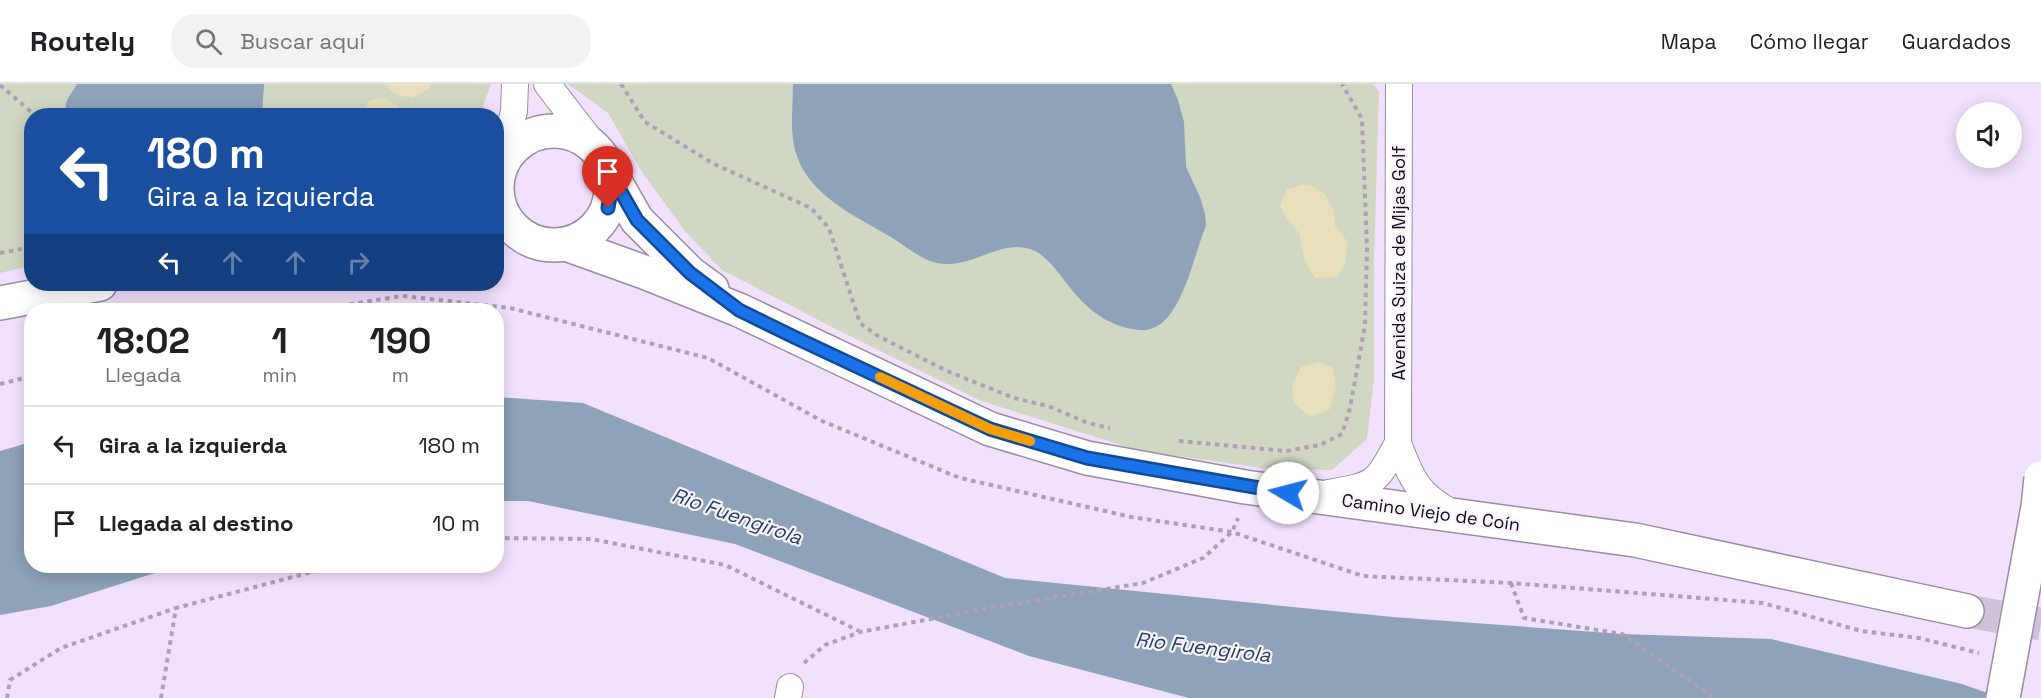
<!DOCTYPE html>
<html lang="es">
<meta charset="utf-8">
<style>
:root{--surface:#fff;--page:#f2f2f2;--text:#202124;--muted:#757577;--line:#e0e0e0}
body{margin:0;font-family:"Space Grotesk",sans-serif;background:var(--page);color:var(--text);height:100vh;display:flex;flex-direction:column;font-size:22px;white-space:nowrap}
*{box-sizing:border-box;margin:0}
p{font-size:20px;color:var(--muted)}
.icon{flex:none;width:33px;height:33px;fill:none;stroke:currentColor;stroke-width:2;stroke-linecap:round;stroke-linejoin:round}
.map{position:relative;flex:1;overflow:hidden}
.side{position:absolute;left:24px;top:219px;width:480px;height:270px;display:flex;flex-direction:column;background:var(--surface);border-radius:24px;box-shadow:0 3px 15px #0003}
.side>*{flex:none}
.banner{position:absolute;left:24px;top:24px;width:480px;height:183px;border-radius:24px;box-shadow:0 3px 15px #0003;background:#1a4fa0;color:#fff;overflow:hidden}
.fabs{position:absolute;left:1956px;top:18px;display:grid;gap:12px}
.fabs a{display:grid;place-items:center;width:66px;height:66px;border-radius:50%;background:var(--surface);box-shadow:0 3px 15px #0003;font-size:30px}
.pin{position:absolute;display:grid;place-items:center;width:51px;height:51px;color:#fff;margin:-62px -26px;border-radius:50% 50% 50% 0;rotate:-45deg;box-shadow:0 0 6px #0007}
.pin .icon{rotate:45deg}
.me{position:absolute;width:66px;margin:-33px;rotate:278deg;stroke-linejoin:round;filter:drop-shadow(0 0 4px #0008)}
.turn{display:flex;align-items:center;gap:21px;height:126px;padding:0 24px;font-size:27px}
.turn .icon{width:78px;height:78px;stroke-width:2.5}
.turn b{display:block;font-size:42px;line-height:51px}
.lanes{display:flex;align-items:center;height:57px;padding:0 24px;background:#0003;justify-content:center;gap:30px;direction:ltr}
.lanes .off{opacity:.35}
.eta{display:flex;justify-content:space-evenly;align-items:center;height:102px;text-align:center}
.eta b{font-size:36px;font-weight:600;line-height:42px}
ul{padding:0;list-style:none}
li{display:flex;align-items:center;gap:18px;height:78px;padding:0 24px;border-top:2px solid var(--line)}
li div{flex:1}
li b{display:block;font-size:22px}
li em{font-style:normal}
header{display:flex;align-items:center;gap:36px;box-sizing:border-box;height:84px;padding:0 30px;background:var(--surface);border-bottom:2px solid var(--line)}
header strong{font-size:28px}
nav{display:flex;gap:33px;margin-inline-start:auto;font-size:21px}
.search{width:420px;height:54px;background:var(--page);display:flex;align-items:center;gap:15px;box-sizing:border-box;padding:0 21px;border-radius:24px;color:var(--muted);font-size:22px}
.map>svg:first-child{display:block}
.green{fill:#d0d7c3}
.sand{fill:#e9dfba}
.water{fill:#8ea2ba}
.lines{fill:none;stroke-linecap:round;stroke-linejoin:round}
.secondary-tunnel{stroke:#d0c1da;stroke-width:33;stroke-dasharray:33 16;stroke-linecap:butt}
.street-casing{stroke:#9b8ba4;stroke-width:28}
.secondary-casing{stroke:#9b8ba4;stroke-width:36}
.path{stroke:#aea0b6;stroke-width:4;stroke-dasharray:4.5 4.5;stroke-linecap:butt}
.street{stroke:#fff;stroke-width:26}
.secondary{stroke:#fff;stroke-width:33}
.highway-bridge-casing{stroke:#9b8ba4;stroke-width:36;stroke-linecap:butt}
.highway-bridge{stroke:#fff;stroke-width:33}
.route-casing{stroke:#114b97;stroke-width:15}
.route{stroke:#1a73e8;stroke-width:10}
.slow{stroke:#f59e0b;stroke-width:10}
.labels{text-anchor:middle;dominant-baseline:central;stroke-width:4.5;stroke-linejoin:round;paint-order:stroke}
.street-label{font-size:18px;fill:#0f0912;stroke:#faf3fe}
.water-label{font-size:20px;font-style:italic;fill:#203e62;stroke:#faf3fe}
</style>
<header>
<strong>Routely</strong>
<div class="search"><svg class="icon" aria-label="search" viewBox="0 0 24 24"><circle cx="10" cy="10" r="6"/><path d="M15 15l6 6"/></svg>Buscar aquí</div>
<nav><a>Mapa</a><a>Cómo llegar</a><a>Guardados</a></nav>
</header>
<div class="map">
<svg width="2041" height="614" viewBox="0 0 2041 614">
<rect width="100%" height="100%" fill="#f2e1fd"/>
<g class="green">
<polygon points="0,0 491,0 480,31 32,32 31,182 0,189"/>
<polygon points="568,0 1373,0 1379,7 1374,178 1374,296 1367,355 1332,386 1261,384 1137,366 981,317 830,242 722,186 685,147 642,88 608,29"/>
</g>
<g class="sand">
<polygon points="385,0 430,0 429,4 413,14 395,10"/>
<polygon points="383,14 397,21 405,31 365,31 364,27 369,17"/>
<polygon points="1308,100 1325,110 1334,127 1335,142 1347,157 1346,179 1337,193 1315,194 1305,177 1299,149 1287,135 1280,122 1287,105"/>
<polygon points="1319,278 1333,284 1336,304 1329,326 1310,332 1294,320 1292,302 1301,283"/>
</g>
<g class="water">
<path d="M77 0H264L262 31H67C62 18 71 11 77 0Z"/>
<path d="M793 0H1171L1178 16 1184 38 1186 83 1200 113 1205 130 1206 142C1194 169 1183 233 1153 244 1144 248 1136 246 1127 244 1096 236 1079 216 1061 192 1053 182 1046 173 1035 167 1005 153 977 181 947 180 925 180 909 164 891 153 857 133 810 112 797 72 789 50 793 23 793 0Z"/>
<polygon points="496,313 583,319 1005,494 1393,533 1622,550 1771,555 1962,600 2002,614 1189,614 1029,572 735,460 528,417 497,417"/>
<polygon points="31,358 32,482 177,482 51,522 0,531 0,367"/>
</g>
<g class="lines">
<polyline class="secondary-tunnel" points="1967,527 2041,540"/>
<g class="street-casing">
<g id="street">
<polyline points="547,0 601,70"/>
<path d="M1399 0 1398 359C1412 396 1417 410 1454 430"/>
<polyline points="502,76 514,27 515,0"/>
<path d="M1328 409C1375 401 1375 401 1398 359"/>
<polyline points="788,614 790,603"/>
</g>
</g>
<g class="secondary-casing">
<g id="secondary">
<circle cx="554" cy="104" r="57"/>
<polyline points="609,87 637,136 690,189 712,205"/>
<polyline points="566,160 644,188 739,226 990,345 1087,374 1245,403 1635,456 1967,527"/>
<polyline points="0,219 100,200"/>
</g>
</g>
<g class="path">
<polyline points="621,0 645,38 714,80 811,124 829,144 860,239 878,252 947,287 1014,314 1048,322 1088,339 1110,344"/>
<polyline points="0,1 36,32"/>
<polyline points="0,169 32,163"/>
<polyline points="314,226 402,212 510,224 708,274 822,337 960,394 1131,433 1232,448 1363,492 1511,499 1763,519 1861,547 1919,554 1979,569"/>
<polyline points="0,300 32,292"/>
<polyline points="1179,357 1286,367 1320,361 1342,350 1350,324 1365,241 1367,163 1362,35 1342,0"/>
<polyline points="496,454 591,455 725,481 859,547"/>
<polyline points="1511,499 1524,534 1622,550 1715,614"/>
<polyline points="804,579 825,561 860,548 995,523 1143,499 1203,474 1232,448 1238,434"/>
<polyline points="7,614 10,596 61,564 176,524"/>
<polyline points="161,614 176,524 334,482"/>
</g>
<use href="#street" class="street"/>
<use href="#secondary" class="secondary"/>
<g class="highway-bridge-casing">
<polyline id="highway-bridge" points="2003,614 2038,423 2041,394"/>
</g>
<use href="#highway-bridge" class="highway-bridge"/>
</g>
<g class="lines">
<g class="route-casing">
<polyline id="route" points="608,124 611,106 609,87 637,136 690,189 739,226 794,253 990,345 1087,374 1288,409"/>
</g>
<use href="#route" class="route"/>
<polyline class="slow" points="880,293 990,345 1030,357"/>
</g>
<g class="labels">
<g class="street-label">
<text transform="translate(1398 179) rotate(-90)">Avenida Suiza de Mijas Golf</text>
<text transform="translate(1431 428) rotate(8)">Camino Viejo de Coín</text>
</g>
<g class="water-label">
<text transform="translate(737 432) rotate(19)">Rio Fuengirola</text>
<text transform="translate(1203 563) rotate(7)">Rio Fuengirola</text>
</g>
</g>
</svg>
<div class="fabs">
<a><svg class="icon" aria-label="sound" viewBox="0 0 24 24"><path d="M4 9h4l5-4v14l-5-4H4zM17 9q2 3 0 6"/></svg></a>
</div>
<div class="pin" style="left:608px;top:124px;background:#d93025"><svg class="icon" aria-label="arrive" viewBox="0 0 24 24"><path d="M6 21V4h12l-3 4 3 4H6"/></svg></div>
<svg class="me" style="left:1288px;top:409px" viewBox="-20 -20 40 40"><circle r="19" fill="#fff"/><path d="M0-13L10 11 0 6-10 11z" fill="#1a73e8"/></svg>
<div class="banner">
<div class="turn"><svg class="icon" aria-label="left" viewBox="0 0 24 24"><path d="M17 20v-9H6M10 6l-5 5 5 5"/></svg><div><b>180 m</b>Gira a la izquierda</div></div>
<div class="lanes"><svg class="icon" aria-label="left" viewBox="0 0 24 24"><path d="M17 20v-9H6M10 6l-5 5 5 5"/></svg><svg class="icon off" aria-label="ahead" viewBox="0 0 24 24"><path d="M12 20V5M6 11l6-6 6 6"/></svg><svg class="icon off" aria-label="ahead" viewBox="0 0 24 24"><path d="M12 20V5M6 11l6-6 6 6"/></svg><svg class="icon off" aria-label="right" viewBox="0 0 24 24"><path d="M7 20v-9h11M14 6l5 5-5 5"/></svg></div>
</div>
<section class="side">
<div class="eta">
<div><b>18:02</b><p>Llegada</p></div>
<div><b>1</b><p>min</p></div>
<div><b>190</b><p>m</p></div>
</div>
<ul>
<li><svg class="icon" aria-label="left" viewBox="0 0 24 24"><path d="M17 20v-9H6M10 6l-5 5 5 5"/></svg><div><b>Gira a la izquierda</b></div><em>180 m</em></li>
<li><svg class="icon" aria-label="arrive" viewBox="0 0 24 24"><path d="M6 21V4h12l-3 4 3 4H6"/></svg><div><b>Llegada al destino</b></div><em>10 m</em></li>
</ul>
</section>
</div>
